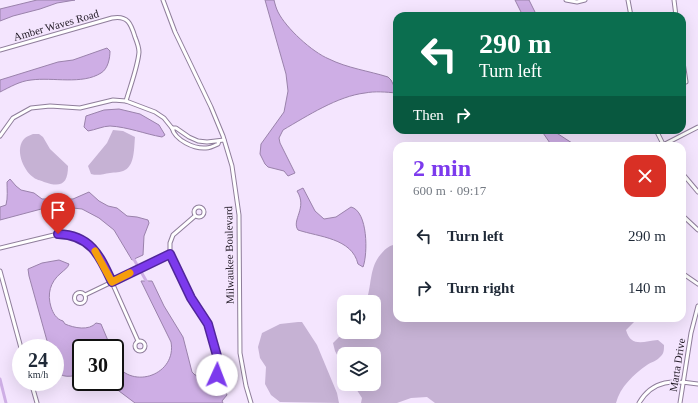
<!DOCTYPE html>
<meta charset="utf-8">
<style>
:root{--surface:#fff;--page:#f2f2f3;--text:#1f2937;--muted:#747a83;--accent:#7c3aed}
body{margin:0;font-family:Georgia,serif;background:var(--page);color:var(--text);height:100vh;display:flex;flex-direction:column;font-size:15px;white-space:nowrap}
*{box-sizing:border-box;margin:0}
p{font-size:13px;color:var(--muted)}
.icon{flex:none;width:22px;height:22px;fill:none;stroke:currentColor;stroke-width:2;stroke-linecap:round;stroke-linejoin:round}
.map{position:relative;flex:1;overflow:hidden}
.panel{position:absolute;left:393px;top:142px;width:293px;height:180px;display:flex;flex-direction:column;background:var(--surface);border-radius:12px;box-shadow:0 4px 16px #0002}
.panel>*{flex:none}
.hud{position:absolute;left:393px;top:12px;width:293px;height:122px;border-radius:12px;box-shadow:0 4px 16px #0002;background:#0b6e4f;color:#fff;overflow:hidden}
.buttons{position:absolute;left:337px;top:295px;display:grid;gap:8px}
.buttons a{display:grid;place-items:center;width:44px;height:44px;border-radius:8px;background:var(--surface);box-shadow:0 4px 16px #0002;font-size:20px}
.speed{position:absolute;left:12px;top:339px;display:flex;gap:8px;font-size:20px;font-weight:700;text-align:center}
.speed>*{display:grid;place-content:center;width:52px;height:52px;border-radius:50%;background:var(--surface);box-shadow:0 4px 16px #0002;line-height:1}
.speed small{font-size:10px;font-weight:400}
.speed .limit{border:2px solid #111;border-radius:6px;background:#fff;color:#111}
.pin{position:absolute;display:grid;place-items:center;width:34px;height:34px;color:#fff;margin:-41px -17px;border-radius:50% 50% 50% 0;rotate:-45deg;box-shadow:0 0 4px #0007}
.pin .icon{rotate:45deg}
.me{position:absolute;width:44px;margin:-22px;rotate:2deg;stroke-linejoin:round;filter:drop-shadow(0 0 3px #0008)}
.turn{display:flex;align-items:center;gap:14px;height:84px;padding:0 20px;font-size:18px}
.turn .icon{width:52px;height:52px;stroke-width:2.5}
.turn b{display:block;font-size:28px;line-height:34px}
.then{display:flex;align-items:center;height:38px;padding:0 20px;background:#0003;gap:8px;font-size:15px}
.round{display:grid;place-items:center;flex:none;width:42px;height:42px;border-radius:12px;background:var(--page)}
.summary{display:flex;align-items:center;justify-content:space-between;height:68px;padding:0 20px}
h1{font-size:24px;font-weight:600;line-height:30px;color:var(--accent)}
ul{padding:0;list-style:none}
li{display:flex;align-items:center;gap:12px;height:52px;padding:0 20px}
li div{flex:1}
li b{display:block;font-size:15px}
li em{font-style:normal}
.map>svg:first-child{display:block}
.green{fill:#c6b2d4}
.water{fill:#ceaee5;stroke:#9a82ab}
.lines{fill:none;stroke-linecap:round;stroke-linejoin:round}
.canal{stroke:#ceaee5;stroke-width:3}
.street-casing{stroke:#8f7e9b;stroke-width:5}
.street{stroke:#fff;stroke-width:3}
.route-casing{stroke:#51269a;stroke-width:10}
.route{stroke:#7c3aed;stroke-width:7}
.slow{stroke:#f59e0b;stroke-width:7}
.labels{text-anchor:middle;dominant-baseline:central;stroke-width:3;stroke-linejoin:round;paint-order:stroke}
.street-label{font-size:11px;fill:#211a25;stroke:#f4e5fe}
</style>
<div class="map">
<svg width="698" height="403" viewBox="0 0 698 403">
<rect width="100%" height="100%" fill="#f4e5fe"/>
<g class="green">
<path d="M113 130 123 131 135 137C134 146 135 165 125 170 120 173 115 172 110 173 103 174 98 176 91 174L88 166 107 143Z"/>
<path d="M33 134H39L43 137 50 149 68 166C68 184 61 188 44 182 40 180 36 180 33 177 23 170 14 148 25 138 27 136 31 135 33 134Z"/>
<path d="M397 244V318H635V321L626 330C631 348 644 341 658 340L664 345C664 350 664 354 660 357 657 361 651 362 647 365 634 374 620 387 616 403H435L427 397 411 398 397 403H361L362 398 353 384H374V354H344V368L335 351 333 343 344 332H374V302H366C372 286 369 267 381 254 386 248 390 245 397 244Z"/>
<polygon points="298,322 302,322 317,345 337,393 339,403 280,402 271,395 265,384 266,367 260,358 258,347 262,333 280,324"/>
</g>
<g class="water">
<polygon points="37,0 75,0 57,3 40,9 13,16 0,21 0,9"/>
<path d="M265 0H274C275 4 276 8 278 12 286 28 312 52 329 59 347 68 369 71 388 77L391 80 394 86H397L396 93C386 92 375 91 365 93 338 96 307 116 283 130L279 138 280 143 295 173 288 176 284 171 268 167 265 164 260 154 261 144 284 112 288 91 286 74Z"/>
<polygon points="515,0 529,0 537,16 523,16"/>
<path d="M107 48 110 51C110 58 108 69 101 73 82 85 53 77 31 80 20 81 10 87 0 92V80L58 62 73 60Z"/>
<path d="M119 109 140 114 159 125 165 135 162 137C145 134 128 127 110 126 103 126 95 130 88 131L84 127 86 116 104 110Z"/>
<polygon points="541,130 552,130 572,143 573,146 552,146"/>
<path d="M10 179 16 186 21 190 34 193 42 199H73L89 192 99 201 108 206 117 208 127 216 137 217 148 220 149 223 144 236 143 255 132 260 114 230 99 218 82 209 64 207 45 208 0 220V207L6 205C8 197 7 190 7 182Z"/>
<path d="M303 188 315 211 324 219 336 217 351 207C368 211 368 254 363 267L358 264C352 238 319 237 298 230 291 220 308 208 297 191Z"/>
<path d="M59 260 69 264C68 268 64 270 61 273 50 282 47 294 51 307 53 313 56 319 63 321L65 324C74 328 89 331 96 323L101 324 109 343 110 348H81V375C70 376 63 379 55 370V348H49L29 276 28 269 42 263Z"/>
<path d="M141 281H152L153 283 164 306 183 337 192 372 195 375 207 377C212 386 215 388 225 390L227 395 222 401 223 403H135L107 382H115V363C133 391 177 374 171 342Z"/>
</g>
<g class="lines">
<g class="canal">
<polyline points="132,256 148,284"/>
<polyline points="0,379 6,403"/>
</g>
<g class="street-casing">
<g id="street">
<polyline points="163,0 175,32 211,107 223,136 232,166 239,215 240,353 246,386 251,403"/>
<polyline points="566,0 577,2 585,0"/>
<polyline points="628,0 631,16"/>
<polyline points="674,0 676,16"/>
<path d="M0 50 112 18C128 15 131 24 135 37 137 42 139 47 139 52 138 66 130 87 126 101"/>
<polyline points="682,56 686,82"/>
<polyline points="656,130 664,146"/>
<polyline points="0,136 13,118 31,108 50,106 80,108 113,100 126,101 155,112 164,118 172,128"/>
<path d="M219 141 218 144C214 146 210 148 206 148 194 149 175 140 172 128H176L189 137 198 141 207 142 224 140"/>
<polyline points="663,145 698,127"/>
<polyline points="682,173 698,192"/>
<circle cx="199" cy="212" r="5"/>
<polyline points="682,215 698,230"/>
<polyline points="195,216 173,235 170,243 170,254 191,298 208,324 221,370"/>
<polyline points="0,248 58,234 73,236 88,243 96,252 106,269 138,341"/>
<polyline points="0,271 21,348"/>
<polyline points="682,273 698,284"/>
<circle cx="80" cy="298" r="5.5"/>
<polyline points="85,295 170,254"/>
<circle cx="140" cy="346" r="5"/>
<circle cx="223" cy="375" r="5.5"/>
<polyline points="31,382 37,403"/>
<path d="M639 403C653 379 674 380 698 384"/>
<polyline points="680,403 691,333 698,306"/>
</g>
</g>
<use href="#street" class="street"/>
</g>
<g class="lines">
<g class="route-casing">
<path id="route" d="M58 234C91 235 100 256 112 282L170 254 191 298 208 324 221 370 218 372 217 375"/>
</g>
<use href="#route" class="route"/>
<polyline class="slow" points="95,251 112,282 130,273"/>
</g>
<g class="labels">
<g class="street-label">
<text transform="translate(56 25) rotate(-16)">Amber Waves Road</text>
<text transform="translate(229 255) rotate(-91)">Milwaukee Boulevard</text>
<text transform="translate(677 365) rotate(-81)">Marta Drive</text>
</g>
</g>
</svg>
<div class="buttons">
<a><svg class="icon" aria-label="sound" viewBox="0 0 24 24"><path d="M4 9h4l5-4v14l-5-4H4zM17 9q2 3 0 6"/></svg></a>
<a><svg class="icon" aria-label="layers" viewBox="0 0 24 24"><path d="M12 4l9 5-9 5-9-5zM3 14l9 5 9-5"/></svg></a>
</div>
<div class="speed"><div>24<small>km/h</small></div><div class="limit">30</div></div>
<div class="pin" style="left:58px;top:234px;background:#d93025"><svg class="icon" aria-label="arrive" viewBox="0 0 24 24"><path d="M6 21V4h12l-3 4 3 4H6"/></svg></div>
<svg class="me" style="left:217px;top:375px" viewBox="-20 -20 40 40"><circle r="19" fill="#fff"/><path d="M0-13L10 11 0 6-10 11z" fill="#7c3aed"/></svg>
<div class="hud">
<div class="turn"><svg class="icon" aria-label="left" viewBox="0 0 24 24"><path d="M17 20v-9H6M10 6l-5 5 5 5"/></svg><div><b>290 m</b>Turn left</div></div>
<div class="then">Then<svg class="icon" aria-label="right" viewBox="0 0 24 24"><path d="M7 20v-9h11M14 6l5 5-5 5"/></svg></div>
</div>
<section class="panel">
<div class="summary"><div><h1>2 min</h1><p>600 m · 09:17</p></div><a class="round" style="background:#d93025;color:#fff"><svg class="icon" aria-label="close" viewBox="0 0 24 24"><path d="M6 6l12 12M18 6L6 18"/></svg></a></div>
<ul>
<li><svg class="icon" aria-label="left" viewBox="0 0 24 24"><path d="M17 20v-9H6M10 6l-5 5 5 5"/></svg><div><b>Turn left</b></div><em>290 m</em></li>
<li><svg class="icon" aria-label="right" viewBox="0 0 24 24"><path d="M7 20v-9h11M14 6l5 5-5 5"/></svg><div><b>Turn right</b></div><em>140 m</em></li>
</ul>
</section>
</div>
